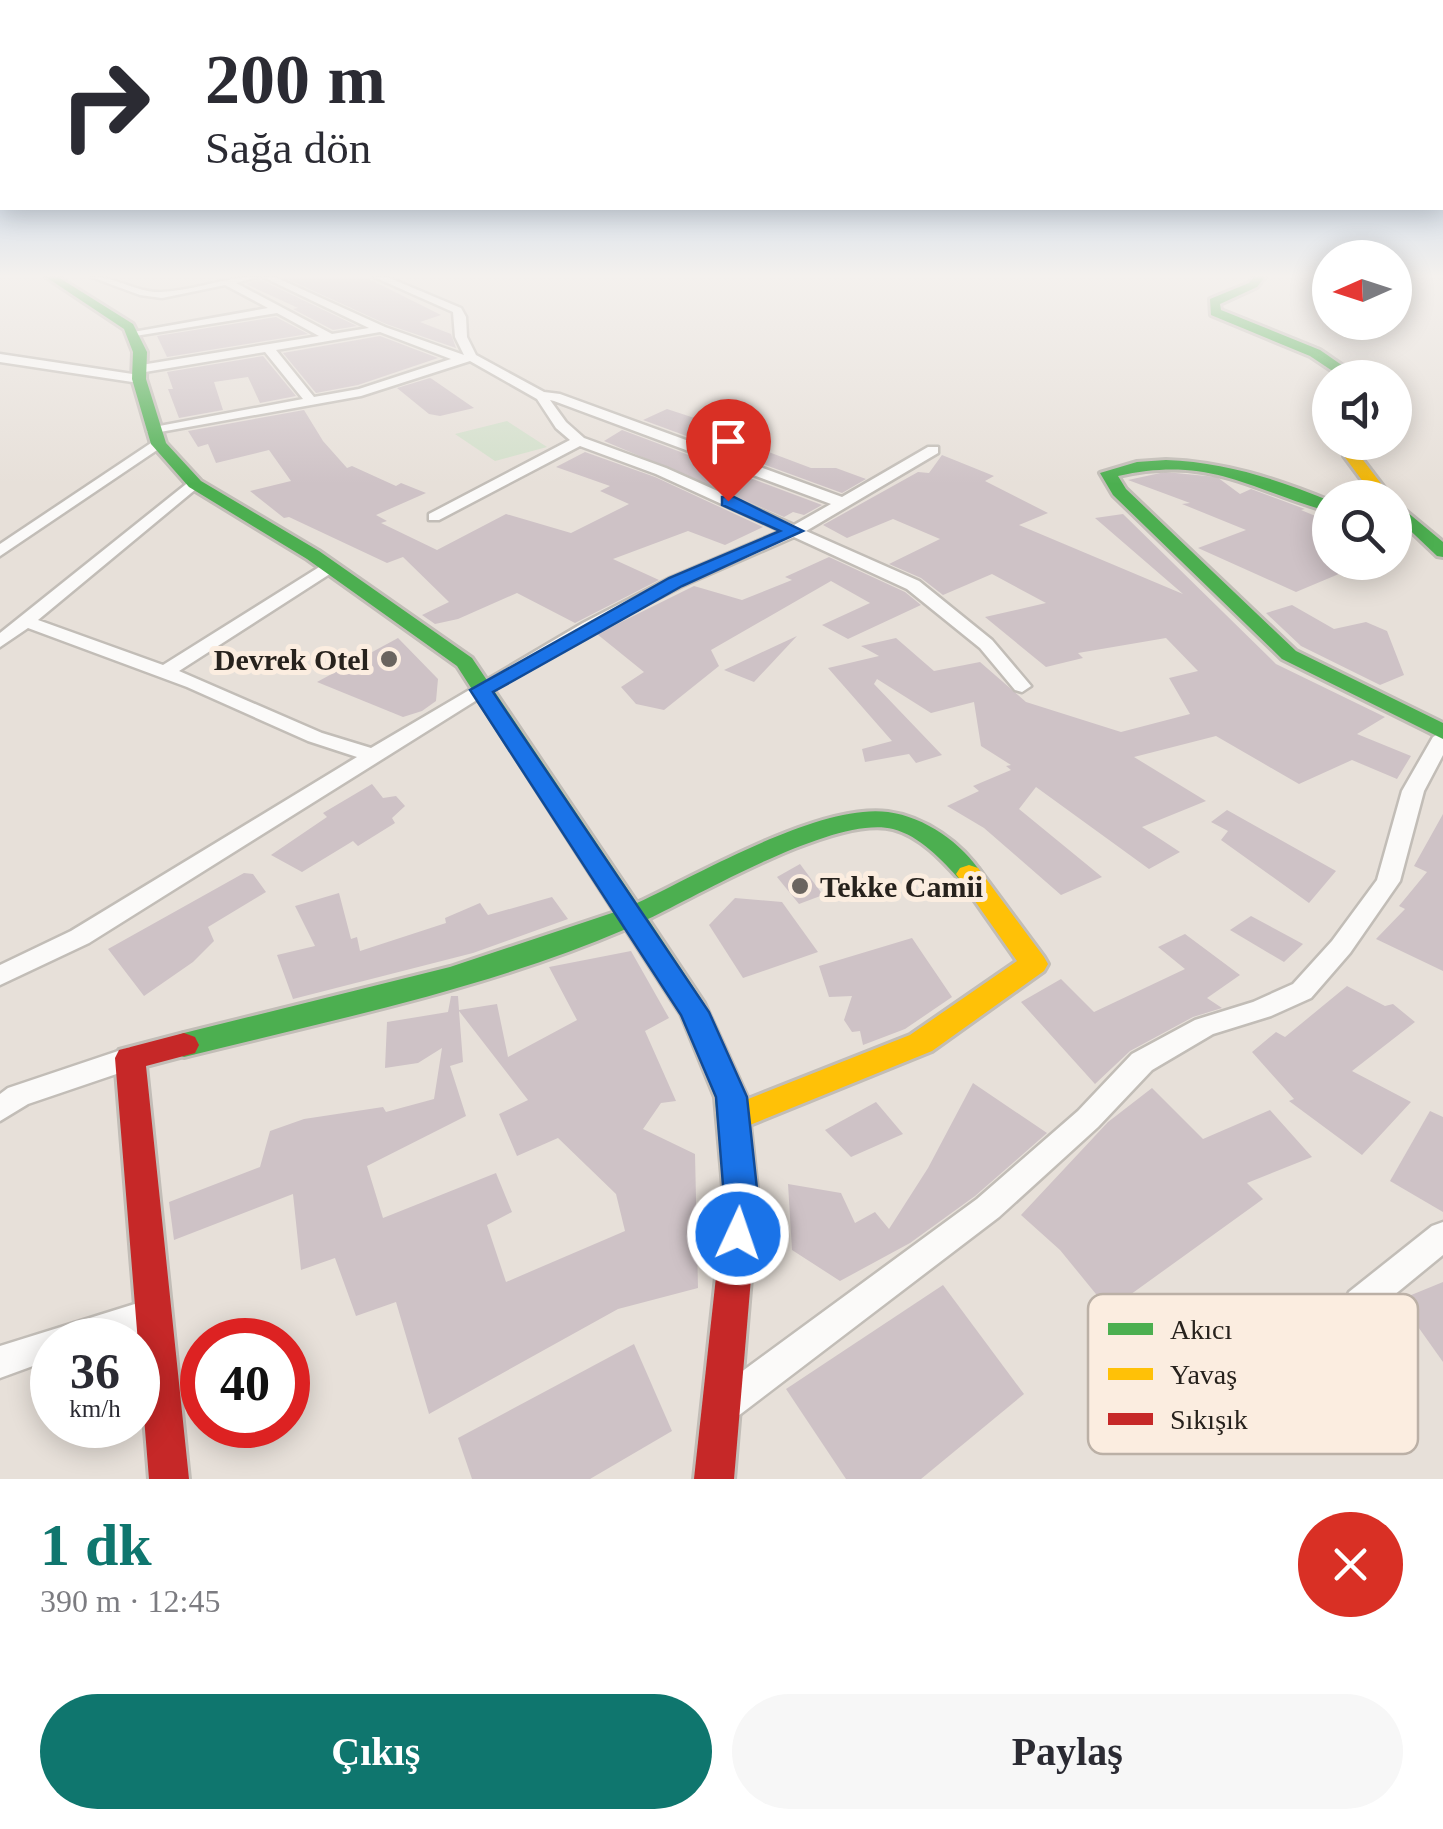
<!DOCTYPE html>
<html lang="tr">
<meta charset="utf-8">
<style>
:root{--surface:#fff;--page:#f7f7f7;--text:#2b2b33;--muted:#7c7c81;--accent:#0f766e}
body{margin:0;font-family:Georgia,serif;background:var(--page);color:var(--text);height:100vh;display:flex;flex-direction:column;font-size:38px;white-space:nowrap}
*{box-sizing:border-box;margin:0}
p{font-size:32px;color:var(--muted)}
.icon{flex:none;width:55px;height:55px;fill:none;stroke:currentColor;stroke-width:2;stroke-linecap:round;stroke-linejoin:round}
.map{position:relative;height:1479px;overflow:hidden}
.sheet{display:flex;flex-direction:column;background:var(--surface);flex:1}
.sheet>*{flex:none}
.hud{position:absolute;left:0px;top:0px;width:1445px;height:210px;box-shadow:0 5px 25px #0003;background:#fff;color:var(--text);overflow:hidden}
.needle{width:65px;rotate:267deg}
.tools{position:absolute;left:1312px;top:240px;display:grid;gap:20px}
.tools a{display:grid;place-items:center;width:100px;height:100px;border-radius:50%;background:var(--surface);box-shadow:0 5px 25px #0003;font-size:50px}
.speed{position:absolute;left:30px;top:1318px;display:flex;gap:20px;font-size:50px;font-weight:700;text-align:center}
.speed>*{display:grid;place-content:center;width:130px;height:130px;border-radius:50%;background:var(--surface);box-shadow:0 5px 25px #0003;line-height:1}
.speed small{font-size:25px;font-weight:400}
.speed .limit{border:15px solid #d22;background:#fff;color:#111}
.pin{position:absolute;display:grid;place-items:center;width:85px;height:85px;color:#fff;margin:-102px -42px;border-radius:50% 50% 50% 0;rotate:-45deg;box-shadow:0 0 10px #0007}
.pin .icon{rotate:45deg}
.me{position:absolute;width:110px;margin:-55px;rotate:3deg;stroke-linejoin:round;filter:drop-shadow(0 0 8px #0008)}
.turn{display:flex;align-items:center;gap:35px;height:210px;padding:0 40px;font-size:45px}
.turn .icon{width:130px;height:130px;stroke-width:2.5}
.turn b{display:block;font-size:70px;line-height:85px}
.round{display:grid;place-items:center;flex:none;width:105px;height:105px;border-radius:52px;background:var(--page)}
.headline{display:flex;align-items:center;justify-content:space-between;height:170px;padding:0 40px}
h1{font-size:60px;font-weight:600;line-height:75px;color:var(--accent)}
.button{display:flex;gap:20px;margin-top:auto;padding:20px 40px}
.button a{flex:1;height:115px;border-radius:60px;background:var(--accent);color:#fff;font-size:40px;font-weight:600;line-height:115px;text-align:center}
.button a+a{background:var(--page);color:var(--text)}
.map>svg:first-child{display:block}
.green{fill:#d2dfca}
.building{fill:#cec2c6;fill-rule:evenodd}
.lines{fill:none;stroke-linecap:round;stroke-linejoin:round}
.street-casing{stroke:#c2bdb7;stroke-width:5}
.fast-casing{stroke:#c2bdb7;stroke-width:6}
.slow-casing{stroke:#c2bdb7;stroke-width:6}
.jam-casing{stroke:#c2bdb7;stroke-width:6}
.street{fill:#fbfaf9;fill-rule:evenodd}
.fast{fill:#4caf50;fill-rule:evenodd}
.slow{fill:#ffc107;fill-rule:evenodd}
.jam{fill:#c62828;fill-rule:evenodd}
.route{fill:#1a73e8;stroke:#114b97;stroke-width:2.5}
.poi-dot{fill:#6a645f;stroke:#fbede0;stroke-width:4}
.labels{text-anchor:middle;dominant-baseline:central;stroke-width:10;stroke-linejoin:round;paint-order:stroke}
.poi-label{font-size:30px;font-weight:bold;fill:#27221d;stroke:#fbede0;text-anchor:end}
.key{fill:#fbede0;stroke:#bbb0a6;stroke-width:2.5}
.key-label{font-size:28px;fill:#27221d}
</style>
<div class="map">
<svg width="1443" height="1479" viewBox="0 0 1443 1479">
<rect width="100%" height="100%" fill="#e7e0d9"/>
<polygon class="green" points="507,421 547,447 495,461 455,434"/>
<g class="building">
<polygon points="283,277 365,277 441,315 420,322 451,334 456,348 386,324"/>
<polygon points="260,279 261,280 357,326 333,330 293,309 298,308 246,284"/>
<polygon points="276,317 308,334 167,357 157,336"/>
<polygon points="380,336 438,358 358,385 316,393 283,353"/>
<polygon points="263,356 296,396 260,403 248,377 214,382 223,410 179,418 168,389 173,389 167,372"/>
<polygon points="430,378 432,379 474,408 440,416 429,414 397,388"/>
<polygon points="667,409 719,426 711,430 811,468 836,468 866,479 842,493 643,420"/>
<polygon points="304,410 323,441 347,468 352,466 396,486 401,483 426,493 376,515 387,521 381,523 437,550 506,514 571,533 629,504 600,491 610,486 556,467 585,452 655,477 763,527 725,545 688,531 613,559 659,580 575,623 517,593 458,619 435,624 422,615 449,602 403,557 387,563 289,517 284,518 250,491 291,481 269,450 216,463 208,444 198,447 188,431"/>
<polygon points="622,430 822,505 804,515 793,512 784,517 604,441"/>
<polygon points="942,455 994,476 985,481 1048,513 1019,525 1183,594 1095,518 1123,514 1276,664 1385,717 1357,734 1411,756 1397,779 1352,760 1299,784 1216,736 1134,757 1206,801 1142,827 1180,852 1149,869 1036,787 1019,809 1102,877 1061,895 984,828 947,806 979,791 973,786 1011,770 1006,766 1011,765 981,746 974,702 931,713 877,679 874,684 942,755 916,763 909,754 865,762 862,749 892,741 828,668 879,656 861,646 896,638 934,671 980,662 1026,702 1121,732 1190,714 1169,678 1198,671 1166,638 1078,653 1083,658 1046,667 985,617 1046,603 992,574 943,595 921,578 889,564 940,539 893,519 847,538 823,525 918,472 929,473"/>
<polygon points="1165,472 1217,477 1240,494 1251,489 1305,509 1301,510 1330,522 1330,562 1365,563 1296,592 1198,548 1246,530 1182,504 1190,503 1128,480"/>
<polygon points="829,557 905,592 921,605 848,639 822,625 870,603 831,581 711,650 719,666 664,710 636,704 621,687 644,672 597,634 694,586 742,600 792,580 785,577"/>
<polygon points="1292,605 1334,629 1366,622 1387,631 1404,675 1380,685 1301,646 1266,613"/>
<polygon points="797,636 754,682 724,670"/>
<polygon points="398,638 438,679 436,701 422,711 403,717 317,682"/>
<polygon points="372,784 383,798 396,796 405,806 392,818 395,823 358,846 353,841 302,872 271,855 327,817 323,813"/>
<polygon points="1227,810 1336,871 1309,903 1221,840 1228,831 1211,822"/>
<polygon points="1443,814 1443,971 1376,939 1405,909 1399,906 1427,872 1414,866"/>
<polygon points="800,864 823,895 799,904 777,877"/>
<polygon points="244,873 253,874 266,892 208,927 214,941 193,962 144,996 108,949"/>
<polygon points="339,893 351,939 357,937 360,951 446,923 445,918 480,903 488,915 552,897 568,919 473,953 293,999 277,955 315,946 295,906"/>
<polygon points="735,898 782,902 818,952 743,978 709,925"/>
<polygon points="1251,916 1303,944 1284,962 1230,930"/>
<polygon points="1185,934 1240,975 1207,998 1222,1008 1193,1017 1130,1051 1095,1084 1021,1002 1061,979 1094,1012 1185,969 1158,947"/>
<polygon points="912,938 952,997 905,1029 863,1045 860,1031 852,1032 844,1020 852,996 829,997 819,966"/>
<path d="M631 951 669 1018 645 1031 676 1101 661 1103 643 1129 695 1154 698 1288 618 1309 429 1414 396 1302 356 1316 335 1258 301 1270 293 1194 174 1240 169 1202 260 1167 270 1131 304 1119 383 1107 386 1112 434 1099 442 1048 418 1063 385 1068 387 1022 448 1012 451 996H458L459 1010 497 1004 508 1057 577 1020 549 967ZM459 1011 528 1100 499 1114 517 1156 558 1138 616 1194 625 1231 506 1282 487 1225 512 1212 496 1173 383 1218 367 1166 466 1116 450 1066 463 1062Z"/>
<polygon points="1347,986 1385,1006 1393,1004 1415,1022 1352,1071 1411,1102 1362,1155 1289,1101 1294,1099 1252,1052 1276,1032 1285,1037"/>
<polygon points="973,1083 1047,1133 975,1196 910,1243 840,1281 792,1250 788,1184 841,1193 855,1223 875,1212 889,1229 928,1168"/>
<polygon points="1152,1088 1203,1139 1270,1110 1312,1157 1247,1183 1263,1199 1109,1310 1060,1250 1021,1215 1108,1122"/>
<polygon points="876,1102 903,1134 851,1157 825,1130"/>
<polygon points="1430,1111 1443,1117 1443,1212 1390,1181"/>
<polygon points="1443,1282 1443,1362 1399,1300"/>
<polygon points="943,1285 1024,1394 921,1479 846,1479 786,1389"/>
<polygon points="634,1344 672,1431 590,1479 472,1479 458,1438"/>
</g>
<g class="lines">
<g class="street-casing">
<g id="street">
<path d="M91 277C115 276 137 293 161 292 193 291 224 277 257 277L236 283 332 334 369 328 263 277H275L385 327 464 355 455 337 453 312 374 277H387L461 308 466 317 467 337 476 355 544 392 560 394 842 497 928 447H938V453L806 531 919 581 992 640 1031 686 1022 692 1015 690 980 648 907 589 794 537 682 586 595 631 488 693 89 943 0 985V965L71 931 357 757 308 741 187 687 28 628 0 647V633L190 481 202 484 38 620 163 665 324 564H336V570L179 671 322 733 371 748 583 623 670 578 781 531 656 474 580 446 439 520H429V514L570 440 556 428 537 399 470 361 361 396 149 434 147 431 154 427 303 399 265 352 139 373 135 372V366L319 336 277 313 129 337 127 335 133 332 268 308 225 285 162 298 140 295ZM380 332 451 359 359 389 314 397 276 350ZM550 400 554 401 831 504 794 525 666 468 584 438 566 422Z"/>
<polygon points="0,354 139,375 145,379 139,383 0,362"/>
<polygon points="154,441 166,444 0,556 0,544"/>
<polygon points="1443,731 1443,755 1424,791 1400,881 1350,953 1311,998 1271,1016 1213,1034 1152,1070 1098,1127 999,1217 738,1416 726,1421 714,1416 709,1404 714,1392 977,1199 1078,1111 1132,1054 1195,1020 1253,1002 1293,984 1332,941 1377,880 1402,791 1433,737"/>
<polygon points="130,1047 140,1050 143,1058 140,1066 28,1104 0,1121 0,1094 8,1088"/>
<polygon points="1443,1222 1443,1255 1371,1314 1360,1318 1349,1314 1344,1303 1349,1292 1432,1226"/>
<polygon points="154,1298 165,1302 170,1313 165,1324 115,1340 52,1340 52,1359 0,1378 0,1346"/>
</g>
</g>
<g class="fast-casing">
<g id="fast">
<path d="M46 277H58L133 324 147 352 146 379 166 443 201 481 319 551 472 658 637 903C699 874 820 803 888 812 925 817 962 843 982 874L978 880H960C942 860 920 836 893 829 837 814 701 894 648 919L704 1003 747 1097 758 1198 755 1231 750 1242 738 1247 726 1242 721 1231 724 1198 715 1097 681 1014 626 929C486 989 332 1020 184 1057L173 1053 169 1045 173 1037 184 1033 450 967 615 912 457 666 307 559 189 487 151 444 132 379 133 352 124 329Z"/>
<polygon points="1254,277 1265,277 1257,287 1220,304 1221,310 1320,350 1346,368 1348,378 1334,378 1334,372 1310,356 1211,315 1210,299 1249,283"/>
<path d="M1166 460C1224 462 1276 479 1330 501V512C1249 489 1209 455 1118 476L1126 489 1296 651 1443 723V739L1282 659 1113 495 1100 473 1137 462Z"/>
<polygon points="1395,502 1443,542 1443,557 1437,556 1395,516"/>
</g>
</g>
<g class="slow-casing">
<g id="slow">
<polygon points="1344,442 1360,442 1360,456 1392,498 1375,498 1344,456"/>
<polygon points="969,865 978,868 1044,957 1048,964 1044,971 932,1051 745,1127 734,1131 723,1127 718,1118 723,1109 910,1035 1017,961 956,874 960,868"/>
</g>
</g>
<g class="jam-casing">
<g id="jam">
<polygon points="184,1033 195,1037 199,1045 195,1053 146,1066 189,1479 149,1479 115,1058 119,1050"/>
<polygon points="738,1215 750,1220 755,1231 734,1479 694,1479 721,1231 726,1220"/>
</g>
</g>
<use href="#street" class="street"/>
<use href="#fast" class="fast"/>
<use href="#slow" class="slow"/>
<use href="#jam" class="jam"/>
</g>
<linearGradient id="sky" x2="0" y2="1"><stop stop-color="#8db4e0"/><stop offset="0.57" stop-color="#f4f1ee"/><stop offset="1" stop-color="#f4f1ee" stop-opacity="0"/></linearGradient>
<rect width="1443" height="484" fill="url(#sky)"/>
<polygon class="route" points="722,497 734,497 803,531 682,586 493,692 709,1012 747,1097 758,1198 755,1234 750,1246 738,1250 725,1246 720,1234 724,1198 716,1097 681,1015 470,690 669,578 780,531 722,505"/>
<g class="poi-dot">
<circle cx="389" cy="659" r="10"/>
<circle cx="800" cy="886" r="10"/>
</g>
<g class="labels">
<g class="poi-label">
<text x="369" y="659">Devrek Otel</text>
<text x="820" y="886" text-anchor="start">Tekke Camii</text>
</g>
</g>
<rect x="1088" y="1294" width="330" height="160" rx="15" class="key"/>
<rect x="1108" y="1323" width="45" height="12" fill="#4caf50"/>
<rect x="1108" y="1368" width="45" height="12" fill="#ffc107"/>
<rect x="1108" y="1413" width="45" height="12" fill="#c62828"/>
<g class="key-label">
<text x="1170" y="1339">Akıcı</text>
<text x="1170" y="1384">Yavaş</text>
<text x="1170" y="1429">Sıkışık</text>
</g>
</svg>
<div class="tools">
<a><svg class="needle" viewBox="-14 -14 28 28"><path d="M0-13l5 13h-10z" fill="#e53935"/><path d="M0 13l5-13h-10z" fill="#7c7c81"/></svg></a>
<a><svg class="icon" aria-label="sound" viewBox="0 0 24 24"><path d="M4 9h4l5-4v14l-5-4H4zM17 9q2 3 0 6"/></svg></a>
<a><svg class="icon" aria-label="search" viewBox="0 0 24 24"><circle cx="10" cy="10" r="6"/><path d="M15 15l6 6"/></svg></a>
</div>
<div class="speed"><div>36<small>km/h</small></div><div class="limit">40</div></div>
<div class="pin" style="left:728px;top:501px;background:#d93025"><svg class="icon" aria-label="arrive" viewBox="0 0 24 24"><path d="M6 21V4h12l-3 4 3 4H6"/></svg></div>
<svg class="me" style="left:738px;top:1234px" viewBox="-20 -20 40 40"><circle r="17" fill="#1a73e8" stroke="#fff" stroke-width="3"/><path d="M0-11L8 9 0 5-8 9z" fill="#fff"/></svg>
<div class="hud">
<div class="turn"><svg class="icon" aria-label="right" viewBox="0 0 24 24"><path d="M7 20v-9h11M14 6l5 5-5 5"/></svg><div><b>200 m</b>Sağa dön</div></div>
</div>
</div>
<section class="sheet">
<div class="headline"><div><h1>1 dk</h1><p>390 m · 12:45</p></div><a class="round" style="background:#d93025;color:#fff"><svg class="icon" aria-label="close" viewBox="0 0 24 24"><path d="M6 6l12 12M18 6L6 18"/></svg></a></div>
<div class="button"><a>Çıkış</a><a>Paylaş</a></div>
</section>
